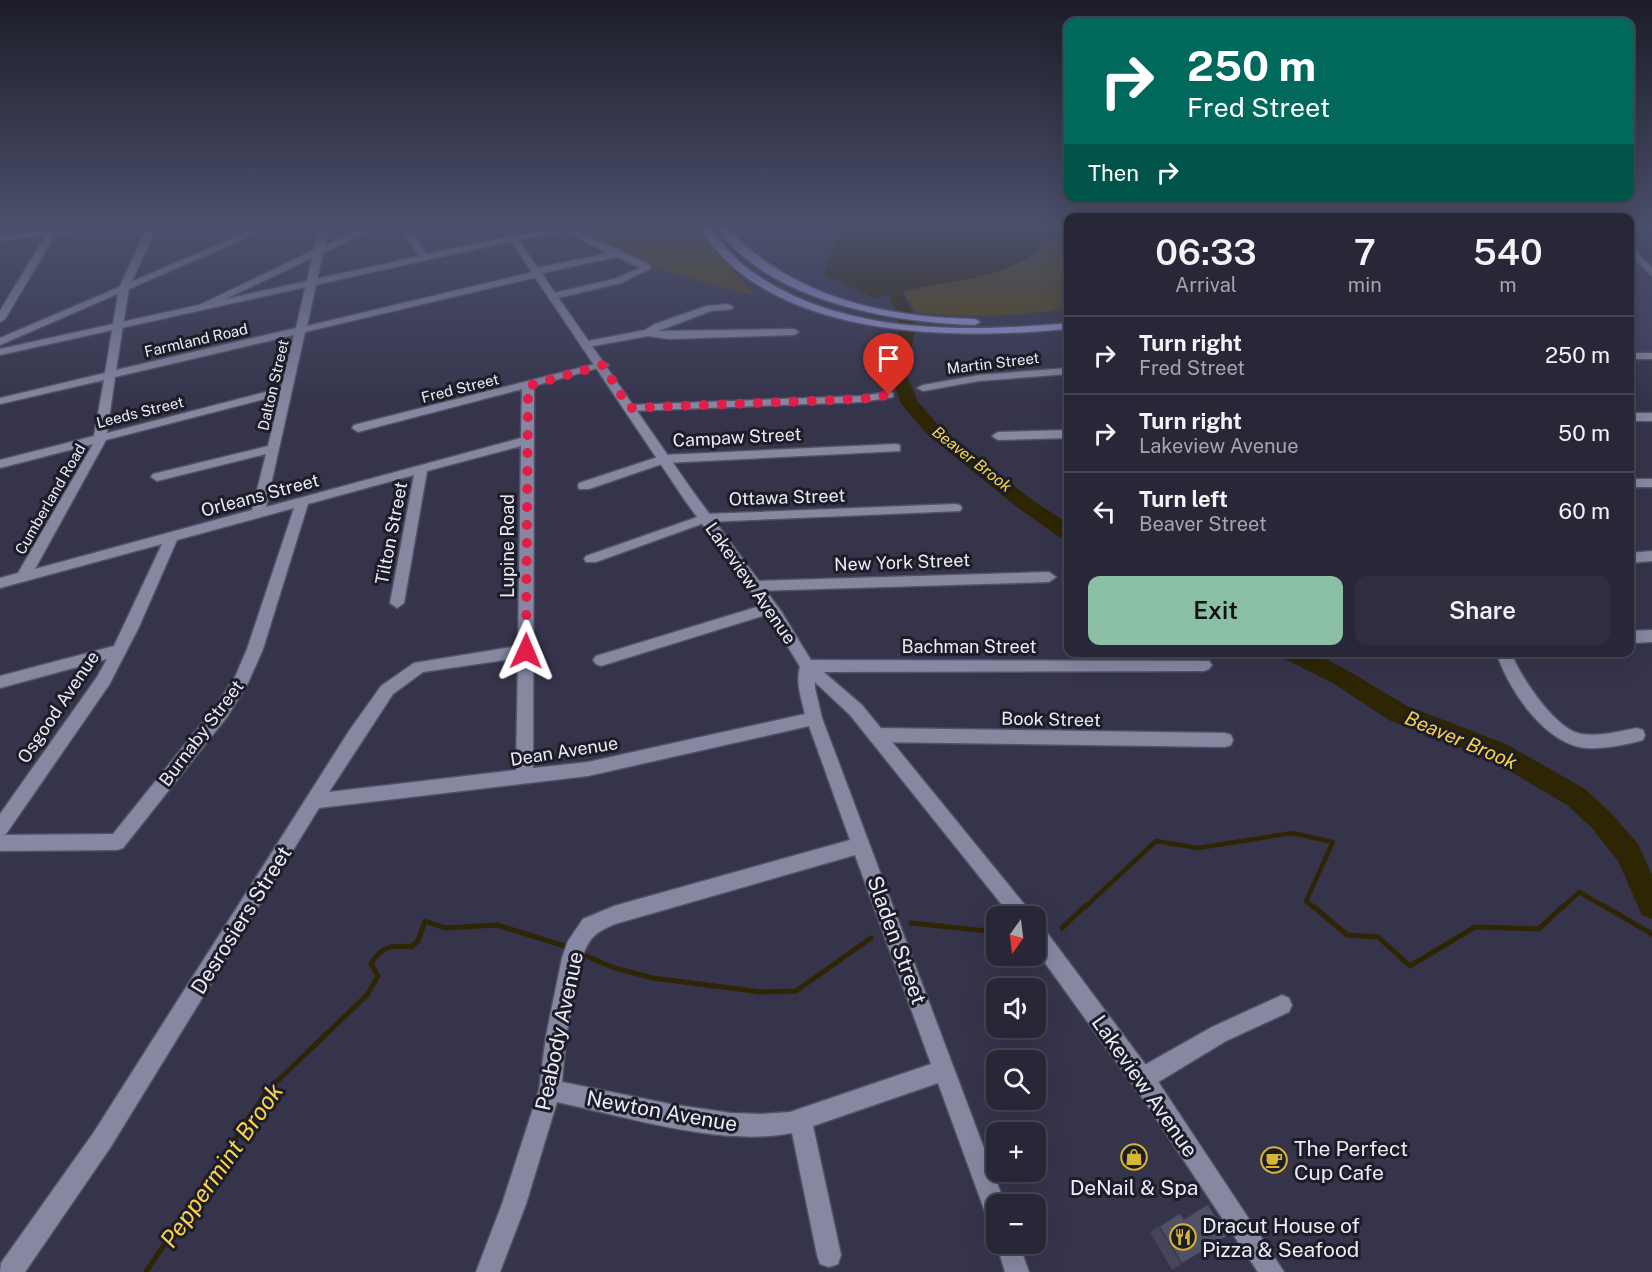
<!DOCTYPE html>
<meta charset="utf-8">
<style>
:root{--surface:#282738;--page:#302f40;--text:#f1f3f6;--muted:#a5a5ae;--line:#444453;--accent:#8abfa5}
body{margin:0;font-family:"Public Sans",sans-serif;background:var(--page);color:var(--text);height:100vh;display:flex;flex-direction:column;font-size:22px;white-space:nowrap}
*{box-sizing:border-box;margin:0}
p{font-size:20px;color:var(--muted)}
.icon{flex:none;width:33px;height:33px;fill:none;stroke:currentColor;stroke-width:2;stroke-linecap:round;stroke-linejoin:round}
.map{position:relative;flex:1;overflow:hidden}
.side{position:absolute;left:1064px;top:213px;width:570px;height:444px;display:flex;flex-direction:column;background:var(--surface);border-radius:12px;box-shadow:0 6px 24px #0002,0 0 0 2px var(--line)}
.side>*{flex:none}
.top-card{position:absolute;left:1064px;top:18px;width:570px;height:183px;border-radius:12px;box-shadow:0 6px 24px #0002,0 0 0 2px var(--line);background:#00695c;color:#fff;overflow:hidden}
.needle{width:39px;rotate:194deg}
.buttons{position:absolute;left:986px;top:906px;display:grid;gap:12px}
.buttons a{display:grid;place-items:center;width:60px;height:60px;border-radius:12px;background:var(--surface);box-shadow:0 6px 24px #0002,0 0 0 2px var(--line);font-size:30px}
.pin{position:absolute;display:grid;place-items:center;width:51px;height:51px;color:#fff;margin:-62px -26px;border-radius:50% 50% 50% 0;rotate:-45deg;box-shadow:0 0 6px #0007}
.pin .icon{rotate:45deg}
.me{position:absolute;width:66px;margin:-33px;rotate:1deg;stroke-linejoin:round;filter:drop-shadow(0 0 4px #0008)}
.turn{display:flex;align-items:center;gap:21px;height:126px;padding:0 24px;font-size:27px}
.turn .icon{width:78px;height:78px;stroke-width:2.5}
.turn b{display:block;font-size:42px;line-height:51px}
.then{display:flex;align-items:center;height:57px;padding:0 24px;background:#0003;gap:12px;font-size:22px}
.eta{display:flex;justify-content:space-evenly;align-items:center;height:102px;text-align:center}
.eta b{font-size:36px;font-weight:600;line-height:42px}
.button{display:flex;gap:12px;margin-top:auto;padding:12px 24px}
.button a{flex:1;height:69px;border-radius:12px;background:var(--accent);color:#111;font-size:24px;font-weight:600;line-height:69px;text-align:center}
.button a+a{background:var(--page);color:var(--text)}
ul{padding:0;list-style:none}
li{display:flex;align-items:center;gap:18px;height:78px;padding:0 24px;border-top:2px solid var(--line)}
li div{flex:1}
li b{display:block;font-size:22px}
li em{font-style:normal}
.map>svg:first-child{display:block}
.built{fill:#3e3e5b}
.green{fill:#55460c}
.water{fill:#2e2504}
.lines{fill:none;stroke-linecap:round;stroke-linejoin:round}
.stream-far1{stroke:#2e2504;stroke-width:4.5}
.stream{stroke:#2e2504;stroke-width:5}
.river{fill:#2e2504;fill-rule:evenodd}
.minor-casing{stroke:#525265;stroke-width:3}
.tertiary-casing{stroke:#525265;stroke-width:3}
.secondary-casing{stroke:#525265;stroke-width:3}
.primary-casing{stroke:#525265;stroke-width:3}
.minor{fill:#8687a1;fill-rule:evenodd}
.tertiary{fill:#8687a1;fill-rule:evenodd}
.secondary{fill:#8687a1;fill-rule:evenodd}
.primary{fill:#9a99d8;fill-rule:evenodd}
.wall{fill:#46455a}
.shaded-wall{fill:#39384a}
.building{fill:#515069;stroke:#39384a;stroke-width:1.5}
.route{stroke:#e11d48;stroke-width:10;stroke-dasharray:0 18}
.labels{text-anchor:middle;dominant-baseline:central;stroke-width:6;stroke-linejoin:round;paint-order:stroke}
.far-street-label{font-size:15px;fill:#eaeaf9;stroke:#1d1d28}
.far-water-label{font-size:16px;font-style:italic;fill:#f8d34a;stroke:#1d1d28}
.street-label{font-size:18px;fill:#eaeaf9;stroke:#1d1d28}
.water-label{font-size:20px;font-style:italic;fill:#f8d34a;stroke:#1d1d28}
.near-street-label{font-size:21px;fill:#eaeaf9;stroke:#1d1d28}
.near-poi-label{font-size:21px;fill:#eaeaf9;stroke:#1d1d28;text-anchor:start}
.near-water-label{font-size:24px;font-style:italic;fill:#f8d34a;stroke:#1d1d28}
</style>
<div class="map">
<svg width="1652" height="1272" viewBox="0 0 1652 1272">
<rect width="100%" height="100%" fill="#35344b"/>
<polygon class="built" points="1629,250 1652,275 1652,354 1629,351"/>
<g class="green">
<path d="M577 228H698L753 295C694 281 630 262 577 232L581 231Z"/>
<path d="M1068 236V286L1059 296H1068V308C1018 316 966 319 916 312L905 294 913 287 950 283 1019 263 1036 253 1044 242Z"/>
</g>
<path class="water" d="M832 228H1068V236L1044 242C1015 284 921 282 875 298L824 275 838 235Z"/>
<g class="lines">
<g class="stream-far1">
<polyline points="1084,908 1156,841 1198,848 1292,833 1333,842 1306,901 1314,908"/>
<polyline points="1562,908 1579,892 1607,908"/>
</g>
<g class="stream">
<polyline points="1313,906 1347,935 1378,937 1410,966 1475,927 1539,929 1563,906"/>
<polyline points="1604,906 1652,934"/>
<polyline points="911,923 996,932"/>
<polyline points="1062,928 1085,906"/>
<polyline points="580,953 614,968 653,978 761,992 796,991 871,938"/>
<path d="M146 1272 267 1091 367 995 378 976 371 964C381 946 392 945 411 947L418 941 425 921 445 928 497 925 571 948"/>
</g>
<g class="river">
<polygon points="903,228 917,228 902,291 911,310 915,331 906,373 918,402 939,426 1032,500 1068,523 1068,540 1061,538 1018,508 927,434 901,404 890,373 899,331 895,310 888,291"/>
<polygon points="1280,652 1312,652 1347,670 1407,706 1506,744 1585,789 1610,812 1638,844 1652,875 1652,919 1642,915 1618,861 1592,828 1567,805 1488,758 1389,720 1331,682 1283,658"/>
</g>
<g class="minor-casing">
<g id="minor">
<polygon points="66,228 92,228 87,231 56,234 5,319 0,322 0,311 46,235 0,241 0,235"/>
<path d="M147 228H156L129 288 116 370 296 328 312 258 202 310 193 308 314 250 320 228H329L325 246 363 228H375L323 253 307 326 533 272 534 269 537 268 608 253 564 231 514 241 509 238 554 228H571L650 265V269L621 283 554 299 549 296 550 294 614 279 640 268 617 257 543 273 542 276 305 332 266 507 521 438 522 389 358 432 352 428 354 425 603 362 609 365 534 386 533 768 588 762 805 714C801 698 794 677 802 662L807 660 1209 661 1212 665 1209 669 1204 671 815 672V688L822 718 1005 1204H996V1224L988 1220 938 1083 813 1126 841 1255 838 1264 829 1267 820 1264 817 1255 792 1133C722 1147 627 1117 557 1102L526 1204 500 1272H476L502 1204 539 1090 546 1036 562 958 568 941 583 919 614 906 850 840 809 726 588 776 319 808 110 1148 25 1272H0L1 1263 94 1132 349 731 381 686 414 663 518 646 521 446 427 471 404 603 397 608 390 603 414 475 308 504 263 649 248 683 227 717 123 848 117 850 0 851V814L97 677 107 659 0 688V676L114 646 162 544 0 588V578L18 573 93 444 0 468V460L94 436 104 380 0 404V398L105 373 119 288ZM294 335 281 388 107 433 115 377ZM280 395 268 446 153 474 151 477 157 481 266 454 252 510 35 569 106 440ZM294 508 247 649 235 677 215 707 113 834 3 835 6 834 109 685 139 627 177 540ZM518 658 516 770 329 792 393 694 423 672ZM855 855 931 1064 790 1112 761 1114 731 1113 670 1104 562 1082 566 1036 582 958C589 937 596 932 615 924Z"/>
<polygon points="402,228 410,228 429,258 427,260 421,260"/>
<polygon points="728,304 733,307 732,309 711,311 658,331 794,329 799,332 794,335 669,339 648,336 588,347 583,344 588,341 645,330 655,324 706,306"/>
<rect x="1629" y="413" width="23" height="8"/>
<polygon points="1068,430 1068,438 998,440 992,436 998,432"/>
<polygon points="896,444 900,445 900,451 665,463 589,489 579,489 578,486 579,483 664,455"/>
<rect x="1629" y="479" width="23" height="8"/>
<polygon points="955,504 960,505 962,508 960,511 707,522 596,562 586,562 584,559 586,556 706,514"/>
<polygon points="1652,551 1652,561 1629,563 1629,553"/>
<polygon points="1049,572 1056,577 1049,582 756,591 749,586 756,581"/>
<polygon points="770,603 777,608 775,612 601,666 596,664 593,660 596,656"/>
<polygon points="1652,630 1652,642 1629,643 1629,631"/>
<path d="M1496 652H1511C1519 675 1556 731 1582 734 1600 737 1620 731 1637 728L1643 730 1645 735 1643 740C1626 745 1596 751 1579 747 1540 737 1508 688 1496 652Z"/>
<polygon points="876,728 1225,733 1231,735 1233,740 1231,745 1225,747 876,742 870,740 868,735 870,730"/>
<polygon points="1282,995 1289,998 1292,1005 1289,1012 1226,1041 1150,1087 1142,1090 1134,1087 1131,1079 1134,1071 1212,1027"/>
<polygon points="996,1242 1019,1244 1029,1272 1005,1272"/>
</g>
</g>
<g class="tertiary-casing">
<g id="tertiary">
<polygon points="257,228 269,228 0,345 0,338"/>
<polygon points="514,235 519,238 517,240 0,355 0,349"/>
<rect x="1629" y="353" width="23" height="6"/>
<polygon points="1068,368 1068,374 979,381 923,391 917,388 923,385 979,375"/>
<polygon points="889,392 893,393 893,397 862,402 629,411 623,408 629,405 862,396"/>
</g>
</g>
<g class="secondary-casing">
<g id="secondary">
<polygon points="502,228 510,228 694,493 781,611 812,662 862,705 1029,910 1031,916 1011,916 850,715 802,670 771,619 684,499"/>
<polygon points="1629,245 1652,267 1652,276 1629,254"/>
<polygon points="1035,924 1042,926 1157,1080 1284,1272 1258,1272 1141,1096 1035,949"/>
</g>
</g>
<g class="primary-casing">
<g id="primary">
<path d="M700 228H709C719 240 730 254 743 265 832 335 961 333 1068 323V329C952 340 770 340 700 228Z"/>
<path d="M718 228H727C793 297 882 317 975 319L980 322 975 325C893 323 767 301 718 228Z"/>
</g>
</g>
<use href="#minor" class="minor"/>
<use href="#tertiary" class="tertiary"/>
<use href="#secondary" class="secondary"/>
<use href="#primary" class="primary"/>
</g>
<g class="wall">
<polygon points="475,228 494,228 496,236 483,239"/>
<polygon points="1159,1226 1182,1264 1172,1270 1150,1232"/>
</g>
<polygon class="shaded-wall" points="490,228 494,228 496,236 483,239 480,230"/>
<g class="building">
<polygon points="478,228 490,228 480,230"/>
<polygon points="1208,1204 1228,1236 1182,1264 1159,1226 1180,1213 1184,1219"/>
</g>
<linearGradient id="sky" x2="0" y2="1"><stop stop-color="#1d1d29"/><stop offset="0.56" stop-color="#4b506c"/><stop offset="1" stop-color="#4b506c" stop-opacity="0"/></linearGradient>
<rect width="1652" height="406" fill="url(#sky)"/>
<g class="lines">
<polyline class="route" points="526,651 528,386 603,365 629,408 862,399 889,395"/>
</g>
<defs>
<g id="shop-ring" transform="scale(1.35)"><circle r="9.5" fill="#1d1d28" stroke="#d6b534" stroke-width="1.5"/><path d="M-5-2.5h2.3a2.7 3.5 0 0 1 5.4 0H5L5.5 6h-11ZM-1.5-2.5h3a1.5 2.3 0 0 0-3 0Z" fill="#d6b534"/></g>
<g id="cafe-ring" transform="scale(1.35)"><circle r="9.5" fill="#1d1d28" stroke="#d6b534" stroke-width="1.5"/><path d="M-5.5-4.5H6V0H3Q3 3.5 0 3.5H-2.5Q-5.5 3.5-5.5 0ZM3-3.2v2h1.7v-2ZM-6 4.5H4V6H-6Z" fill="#d6b534"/></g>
<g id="restaurant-ring" transform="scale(1.35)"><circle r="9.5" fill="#1d1d28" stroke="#d6b534" stroke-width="1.5"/><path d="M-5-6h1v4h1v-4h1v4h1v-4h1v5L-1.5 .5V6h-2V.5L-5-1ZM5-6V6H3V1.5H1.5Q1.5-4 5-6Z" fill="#d6b534"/></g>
</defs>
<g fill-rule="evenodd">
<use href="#shop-ring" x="1134" y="1157"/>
<use href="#cafe-ring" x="1274" y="1160"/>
<use href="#restaurant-ring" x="1183" y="1237"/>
</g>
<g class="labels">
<g class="far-street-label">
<text transform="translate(196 340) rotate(-13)">Farmland Road</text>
<text transform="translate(993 363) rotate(-7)">Martin Street</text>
<text transform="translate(273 385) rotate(-77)">Dalton Street</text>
<text transform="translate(460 388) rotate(-14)">Fred Street</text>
<text transform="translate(140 412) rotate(-14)">Leeds Street</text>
<text transform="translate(50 499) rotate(-60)">Cumberland Road</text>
</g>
<g class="far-water-label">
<text transform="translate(972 459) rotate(38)">Beaver Brook</text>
</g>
<g class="street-label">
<text transform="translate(737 437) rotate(-3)">Campaw Street</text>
<text transform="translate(260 495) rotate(-15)">Orleans Street</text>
<text transform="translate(787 497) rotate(-2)">Ottawa Street</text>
<text transform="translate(391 533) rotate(-79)">Tilton Street</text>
<text transform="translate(507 546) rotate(-90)">Lupine Road</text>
<text transform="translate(902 562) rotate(-2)">New York Street</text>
<text transform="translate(751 583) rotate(55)">Lakeview Avenue</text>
<text x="969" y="646">Bachman Street</text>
<text transform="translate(58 707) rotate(-56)">Osgood Avenue</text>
<text transform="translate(1051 719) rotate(1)">Book Street</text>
<text transform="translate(201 733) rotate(-53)">Burnaby Street</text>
<text transform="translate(564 751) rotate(-9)">Dean Avenue</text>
</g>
<g class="water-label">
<text transform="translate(1461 740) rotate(23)">Beaver Brook</text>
</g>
<g class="near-street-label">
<text transform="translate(241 920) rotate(-58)">Desrosiers Street</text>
<text transform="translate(897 940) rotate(70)">Sladen Street</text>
<text transform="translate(559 1031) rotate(-78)">Peabody Avenue</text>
<text transform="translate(1145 1086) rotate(55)">Lakeview Avenue</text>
<text transform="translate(662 1111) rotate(10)">Newton Avenue</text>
</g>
<g class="near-poi-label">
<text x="1294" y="1148">The Perfect<tspan x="1294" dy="24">Cup Cafe</tspan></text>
<text x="1134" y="1187" text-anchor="middle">DeNail &amp; Spa</text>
<text x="1202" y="1225">Dracut House of<tspan x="1202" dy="24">Pizza &amp; Seafood</tspan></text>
</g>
<g class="near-water-label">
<text transform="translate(221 1165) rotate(-55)">Peppermint Brook</text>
</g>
</g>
</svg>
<div class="buttons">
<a><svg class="needle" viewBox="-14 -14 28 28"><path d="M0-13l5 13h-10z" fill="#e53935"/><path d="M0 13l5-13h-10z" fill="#a5a5ae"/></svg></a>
<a><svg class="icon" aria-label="sound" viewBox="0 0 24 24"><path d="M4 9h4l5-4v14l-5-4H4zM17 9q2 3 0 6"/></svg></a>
<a><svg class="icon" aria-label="search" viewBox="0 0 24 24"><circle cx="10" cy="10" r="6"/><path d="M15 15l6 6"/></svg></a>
<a>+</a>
<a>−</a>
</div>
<div class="pin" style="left:889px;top:395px;background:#d93025"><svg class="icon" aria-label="arrive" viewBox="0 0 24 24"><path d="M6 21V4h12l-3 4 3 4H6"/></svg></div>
<svg class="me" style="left:526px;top:651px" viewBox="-20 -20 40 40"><path d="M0-17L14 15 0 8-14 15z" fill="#e11d48" stroke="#fff" stroke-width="4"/></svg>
<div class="top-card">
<div class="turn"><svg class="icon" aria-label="right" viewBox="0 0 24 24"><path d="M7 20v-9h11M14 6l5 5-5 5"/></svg><div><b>250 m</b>Fred Street</div></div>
<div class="then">Then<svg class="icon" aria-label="right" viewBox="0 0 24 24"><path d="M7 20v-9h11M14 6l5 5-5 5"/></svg></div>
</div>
<section class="side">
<div class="eta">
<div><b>06:33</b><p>Arrival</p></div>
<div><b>7</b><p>min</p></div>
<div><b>540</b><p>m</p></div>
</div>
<ul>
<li><svg class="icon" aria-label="right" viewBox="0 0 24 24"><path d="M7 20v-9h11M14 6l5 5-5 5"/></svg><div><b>Turn right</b><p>Fred Street</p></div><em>250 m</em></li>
<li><svg class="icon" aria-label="right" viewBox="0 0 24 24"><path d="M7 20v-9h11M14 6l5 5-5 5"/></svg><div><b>Turn right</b><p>Lakeview Avenue</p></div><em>50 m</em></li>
<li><svg class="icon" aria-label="left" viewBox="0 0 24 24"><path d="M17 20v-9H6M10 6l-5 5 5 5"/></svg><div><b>Turn left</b><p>Beaver Street</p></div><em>60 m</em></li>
</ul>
<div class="button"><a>Exit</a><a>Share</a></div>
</section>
</div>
